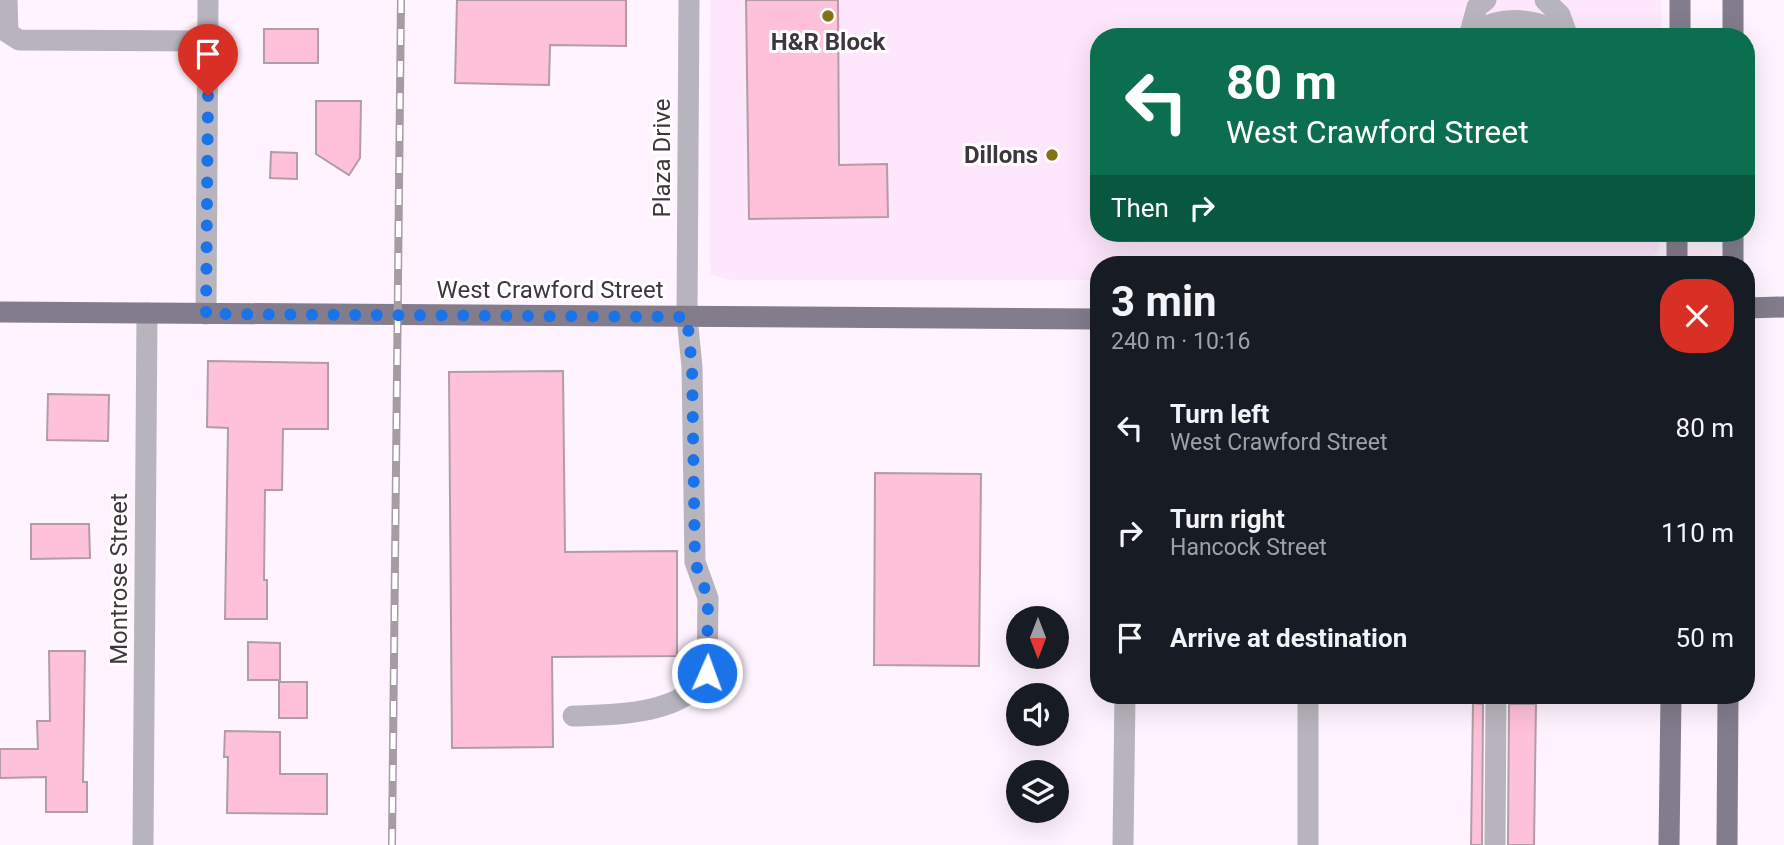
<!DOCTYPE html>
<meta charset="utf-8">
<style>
:root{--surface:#171b24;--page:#242831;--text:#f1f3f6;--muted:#9ea1a6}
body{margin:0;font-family:Roboto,sans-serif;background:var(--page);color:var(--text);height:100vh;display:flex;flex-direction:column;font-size:26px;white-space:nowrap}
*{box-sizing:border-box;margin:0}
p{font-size:23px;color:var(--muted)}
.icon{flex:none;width:38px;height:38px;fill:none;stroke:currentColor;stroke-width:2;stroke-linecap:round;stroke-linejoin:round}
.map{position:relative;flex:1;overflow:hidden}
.panel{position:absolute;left:1090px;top:256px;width:665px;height:448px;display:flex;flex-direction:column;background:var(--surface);border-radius:28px;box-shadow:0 7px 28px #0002}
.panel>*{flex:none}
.banner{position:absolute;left:1090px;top:28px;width:665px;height:214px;border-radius:28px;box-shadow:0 7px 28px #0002;background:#0b6e4f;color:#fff;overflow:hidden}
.needle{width:46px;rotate:180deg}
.buttons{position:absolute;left:1006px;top:606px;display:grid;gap:14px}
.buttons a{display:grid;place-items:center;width:63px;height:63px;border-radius:50%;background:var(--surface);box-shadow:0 7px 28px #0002;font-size:35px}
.pin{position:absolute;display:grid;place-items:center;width:60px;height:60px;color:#fff;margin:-72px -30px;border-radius:50% 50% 50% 0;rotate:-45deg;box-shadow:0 0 7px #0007}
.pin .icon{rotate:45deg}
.me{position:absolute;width:77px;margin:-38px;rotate:2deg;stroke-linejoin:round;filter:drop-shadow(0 0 5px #0008)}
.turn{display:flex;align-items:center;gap:24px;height:147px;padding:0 21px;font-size:32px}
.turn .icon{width:91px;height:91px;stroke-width:2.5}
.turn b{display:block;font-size:49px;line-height:60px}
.then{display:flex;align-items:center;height:66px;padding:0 21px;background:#0003;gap:14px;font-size:26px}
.round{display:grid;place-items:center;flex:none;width:74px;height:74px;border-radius:28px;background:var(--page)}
.summary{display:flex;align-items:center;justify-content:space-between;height:119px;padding:0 21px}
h1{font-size:42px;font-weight:700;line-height:52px}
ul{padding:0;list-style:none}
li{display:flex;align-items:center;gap:21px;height:105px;padding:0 21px}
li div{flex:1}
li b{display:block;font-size:26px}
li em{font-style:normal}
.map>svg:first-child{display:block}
.built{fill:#fee6fd}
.building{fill:#fec1d9;stroke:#b39ca4;stroke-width:2}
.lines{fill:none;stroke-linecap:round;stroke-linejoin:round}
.minor{stroke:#b7b4bd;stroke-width:21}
.major{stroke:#827c8c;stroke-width:21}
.rail-casing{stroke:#a59ca4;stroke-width:8}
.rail{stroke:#fff;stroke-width:5;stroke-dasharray:16;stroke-linecap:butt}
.route{stroke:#1a73e8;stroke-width:12;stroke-dasharray:0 21.6}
.poi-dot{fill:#827315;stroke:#fff;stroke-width:2.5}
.labels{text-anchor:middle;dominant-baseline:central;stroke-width:6;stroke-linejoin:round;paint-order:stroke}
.poi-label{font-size:24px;font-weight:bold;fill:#3d363c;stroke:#fff}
.street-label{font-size:24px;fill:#3d363c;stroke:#fff}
</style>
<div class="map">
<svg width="1784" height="845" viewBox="0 0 1784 845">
<rect width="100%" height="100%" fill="#fef3fe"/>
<polygon class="built" points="710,0 1661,0 1661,37 1099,37 1099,233 1660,233 1659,250 1647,264 1099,264 1099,280 732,280 711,275 709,254"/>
<g class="building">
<polygon points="457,0 626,0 626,46 550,45 549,85 455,83"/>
<polygon points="746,0 838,0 839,165 887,164 888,217 749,219"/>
<rect x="264" y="29" width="54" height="34"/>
<polygon points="316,101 361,101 360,158 349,175 316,154"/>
<polygon points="271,152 297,153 297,179 270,178"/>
<polygon points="208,361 328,363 328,429 283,429 282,490 265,490 264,580 267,580 267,619 225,619 228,428 207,427"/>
<polygon points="563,371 565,552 677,551 677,656 552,657 553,747 452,748 449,372"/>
<polygon points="48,394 109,395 108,441 47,440"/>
<polygon points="875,473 981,474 979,666 874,665"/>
<polygon points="31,524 89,524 90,558 31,559"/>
<polygon points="248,642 280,643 280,680 248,680"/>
<polygon points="49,651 85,651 83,782 87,782 87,812 46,812 46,777 0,778 0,749 38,749 37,721 50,721"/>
<rect x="279" y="682" width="28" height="36"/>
<polygon points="1473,703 1483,704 1482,845 1471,845"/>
<polygon points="1509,704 1536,704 1534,845 1508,845"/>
<polygon points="225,731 280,732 280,774 327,774 327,814 227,813 228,757 224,757"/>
</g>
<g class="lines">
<g class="minor">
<polyline points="7,0 8,33 19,40 208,41"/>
<polyline points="1545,0 1560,15 1568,37"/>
<polyline points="1469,37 1477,7 1486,0"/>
<path d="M1474 37C1490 15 1530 18 1551 29L1553 37"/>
<polyline points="206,314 208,0"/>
<polyline points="1308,695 1308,845"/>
<path d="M573 716C613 715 686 715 707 673L708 598 695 562 692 367 687 317 689 0"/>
<polyline points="143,845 147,313"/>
<polyline points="1123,845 1125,695"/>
<polyline points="1495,845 1496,695"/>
</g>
<g class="major">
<polyline points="1733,0 1733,37"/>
<polyline points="1680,37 1680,0"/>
<polyline points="1733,233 1733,264"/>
<polyline points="1677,264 1677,233"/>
<polyline points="1746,308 1784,307"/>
<polyline points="0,312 1099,319"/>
<polyline points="1669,845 1671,695"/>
<polyline points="1727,845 1728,695"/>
</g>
<g class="rail-casing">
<polyline id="rail" points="392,845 401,0"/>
</g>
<use href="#rail" class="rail"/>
</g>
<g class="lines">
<polyline class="route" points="208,96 206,314 687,317 692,367 695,562 708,598 707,673"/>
</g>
<g class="poi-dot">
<circle cx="828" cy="16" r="7"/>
<circle cx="1052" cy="155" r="7"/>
</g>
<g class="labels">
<g class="poi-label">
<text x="828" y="42">H&amp;R Block</text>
<text x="1038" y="155" text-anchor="end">Dillons</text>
</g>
<g class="street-label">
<text transform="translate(662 158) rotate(-90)">Plaza Drive</text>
<text x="550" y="290">West Crawford Street</text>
<text transform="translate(119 579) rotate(-90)">Montrose Street</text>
</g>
</g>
</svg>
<div class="buttons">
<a><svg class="needle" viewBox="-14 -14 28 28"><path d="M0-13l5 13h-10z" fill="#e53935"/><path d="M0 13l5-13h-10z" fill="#9ea1a6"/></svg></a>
<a><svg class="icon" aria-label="sound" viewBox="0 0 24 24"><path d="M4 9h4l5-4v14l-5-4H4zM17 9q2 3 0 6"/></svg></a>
<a><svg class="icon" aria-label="layers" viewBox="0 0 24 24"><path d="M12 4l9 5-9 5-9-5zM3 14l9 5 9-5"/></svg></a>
</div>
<div class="pin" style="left:208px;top:96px;background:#d93025"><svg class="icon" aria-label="arrive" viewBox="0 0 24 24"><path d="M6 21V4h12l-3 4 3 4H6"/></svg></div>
<svg class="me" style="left:707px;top:673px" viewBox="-20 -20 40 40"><circle r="17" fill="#1a73e8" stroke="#fff" stroke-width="3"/><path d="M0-11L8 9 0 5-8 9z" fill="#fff"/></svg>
<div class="banner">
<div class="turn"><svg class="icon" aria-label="left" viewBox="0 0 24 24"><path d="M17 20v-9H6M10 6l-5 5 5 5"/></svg><div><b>80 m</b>West Crawford Street</div></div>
<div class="then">Then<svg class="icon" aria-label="right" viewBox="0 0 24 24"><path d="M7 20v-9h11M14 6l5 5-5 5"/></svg></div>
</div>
<section class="panel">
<div class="summary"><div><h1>3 min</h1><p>240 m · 10:16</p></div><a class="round" style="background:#d93025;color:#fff"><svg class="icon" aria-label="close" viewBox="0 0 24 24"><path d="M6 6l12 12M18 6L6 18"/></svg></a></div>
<ul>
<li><svg class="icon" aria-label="left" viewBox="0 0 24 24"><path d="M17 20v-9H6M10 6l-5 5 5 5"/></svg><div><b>Turn left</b><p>West Crawford Street</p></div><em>80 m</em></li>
<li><svg class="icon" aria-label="right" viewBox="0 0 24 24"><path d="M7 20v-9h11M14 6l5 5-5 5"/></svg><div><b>Turn right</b><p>Hancock Street</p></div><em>110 m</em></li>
<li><svg class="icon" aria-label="arrive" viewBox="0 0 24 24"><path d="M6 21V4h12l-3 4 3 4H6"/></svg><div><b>Arrive at destination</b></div><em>50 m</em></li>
</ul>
</section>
</div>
